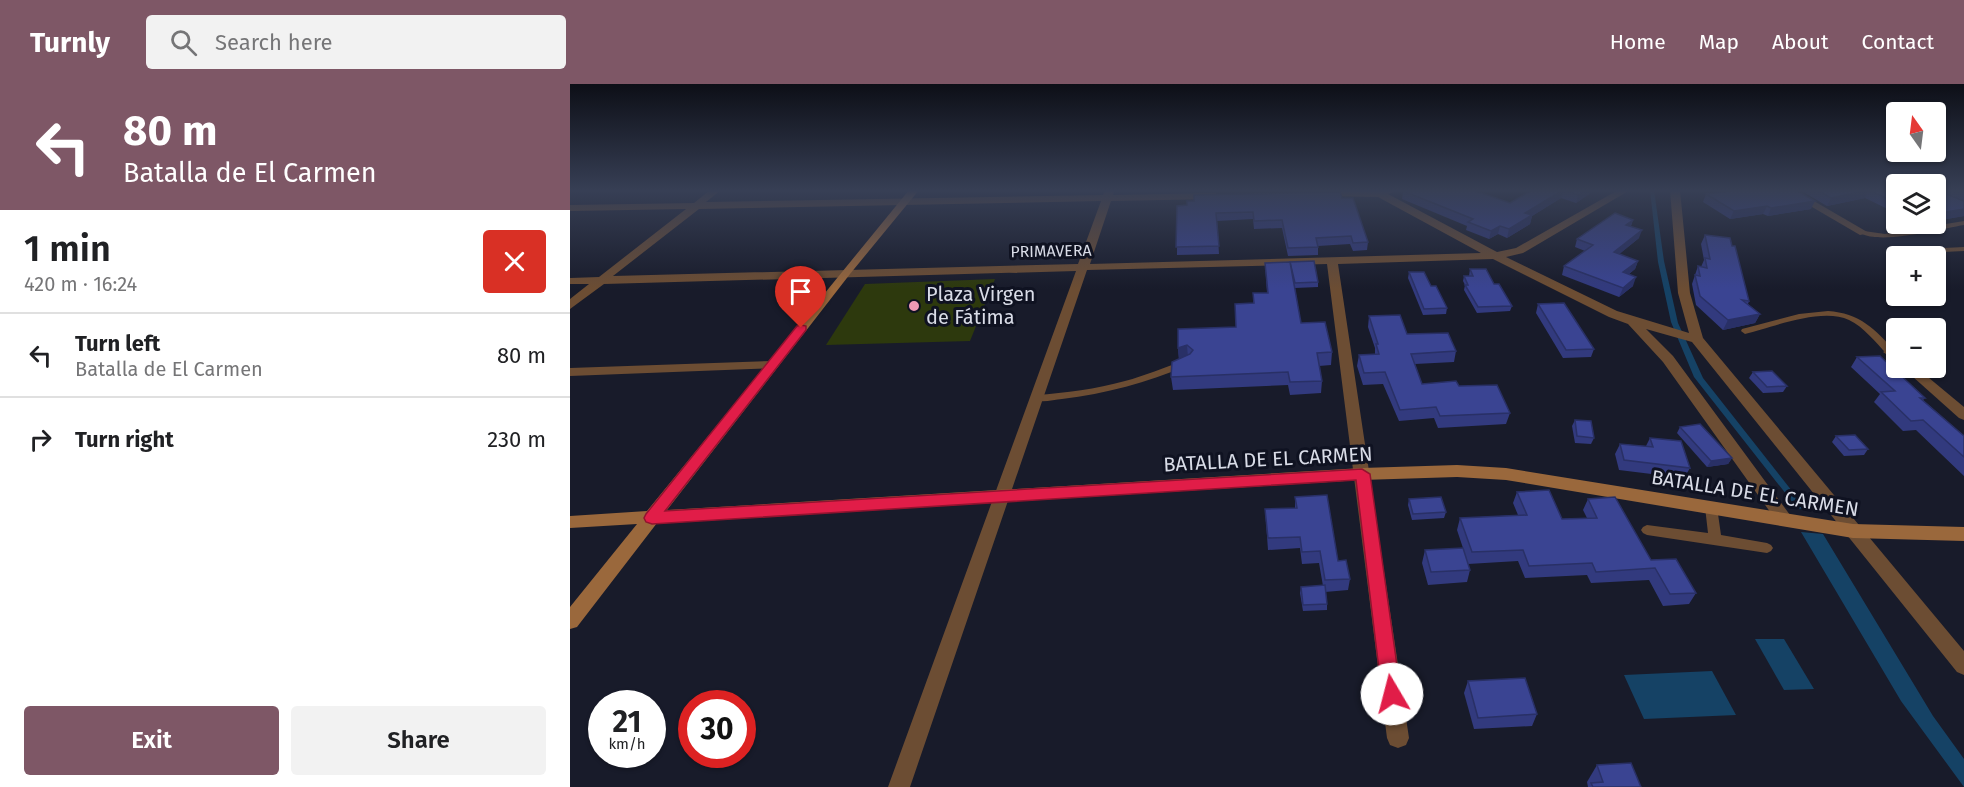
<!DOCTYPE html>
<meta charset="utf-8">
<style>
:root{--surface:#fff;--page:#f2f2f2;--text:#202124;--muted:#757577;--line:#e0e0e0;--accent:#7e5766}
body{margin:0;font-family:"Fira Sans",sans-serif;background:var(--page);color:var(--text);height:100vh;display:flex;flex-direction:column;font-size:22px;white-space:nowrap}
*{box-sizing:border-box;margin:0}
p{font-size:20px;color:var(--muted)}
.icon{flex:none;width:33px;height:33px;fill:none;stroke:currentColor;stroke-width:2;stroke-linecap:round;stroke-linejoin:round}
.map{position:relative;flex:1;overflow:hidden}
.side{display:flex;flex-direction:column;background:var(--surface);width:570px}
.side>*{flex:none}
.top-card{background:#7e5766;color:#fff;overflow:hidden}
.needle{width:39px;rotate:346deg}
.fabs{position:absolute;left:1316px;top:18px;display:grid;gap:12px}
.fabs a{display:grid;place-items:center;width:60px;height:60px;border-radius:6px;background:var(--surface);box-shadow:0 2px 4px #0004;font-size:30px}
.speed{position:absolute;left:18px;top:606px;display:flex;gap:12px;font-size:30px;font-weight:700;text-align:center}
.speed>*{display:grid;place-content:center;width:78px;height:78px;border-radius:50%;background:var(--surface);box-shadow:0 2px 4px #0004;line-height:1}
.speed small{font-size:15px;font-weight:400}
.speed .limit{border:9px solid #d22;background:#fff;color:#111}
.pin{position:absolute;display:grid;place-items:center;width:51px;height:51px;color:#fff;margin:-62px -26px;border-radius:50% 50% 50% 0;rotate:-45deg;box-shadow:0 0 6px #0007}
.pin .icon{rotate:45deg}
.me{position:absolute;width:66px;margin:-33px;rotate:352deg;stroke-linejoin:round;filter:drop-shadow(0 0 4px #0008)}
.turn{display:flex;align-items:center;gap:21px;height:126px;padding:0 24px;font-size:27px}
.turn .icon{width:78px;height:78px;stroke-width:2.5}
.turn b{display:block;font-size:42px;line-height:51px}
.round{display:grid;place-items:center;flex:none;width:63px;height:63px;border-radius:6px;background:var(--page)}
.headline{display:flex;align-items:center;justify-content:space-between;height:102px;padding:0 24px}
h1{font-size:36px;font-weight:600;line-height:45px}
.action{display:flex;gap:12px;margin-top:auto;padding:12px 24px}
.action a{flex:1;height:69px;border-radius:6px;background:var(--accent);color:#fff;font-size:24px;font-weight:600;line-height:69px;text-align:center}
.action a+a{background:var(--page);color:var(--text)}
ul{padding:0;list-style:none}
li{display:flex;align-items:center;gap:18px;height:84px;padding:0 24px;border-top:2px solid var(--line)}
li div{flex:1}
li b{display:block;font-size:22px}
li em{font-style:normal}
header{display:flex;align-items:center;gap:36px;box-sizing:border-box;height:84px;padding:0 30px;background:var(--accent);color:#fff}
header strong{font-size:28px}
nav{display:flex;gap:33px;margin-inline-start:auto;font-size:21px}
.search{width:420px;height:54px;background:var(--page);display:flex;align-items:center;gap:15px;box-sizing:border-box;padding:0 21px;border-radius:6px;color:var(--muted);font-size:22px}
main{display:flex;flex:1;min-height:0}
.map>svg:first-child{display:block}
.green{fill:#2d390d}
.water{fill:#154265}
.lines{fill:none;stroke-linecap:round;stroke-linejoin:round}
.lane{fill:#6c4d33;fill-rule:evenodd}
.street{fill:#6c4d33;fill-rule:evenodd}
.secondary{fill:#9a683c;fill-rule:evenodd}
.wall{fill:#323a7e}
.shaded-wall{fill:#293066}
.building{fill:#3a4492;stroke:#293066;stroke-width:1.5}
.route{fill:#e11d48;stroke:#92132f;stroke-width:1.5}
.poi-dot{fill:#f09ab6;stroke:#0f1221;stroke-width:2}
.labels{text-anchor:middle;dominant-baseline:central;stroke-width:6;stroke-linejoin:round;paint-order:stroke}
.far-street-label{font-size:16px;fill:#d9dce7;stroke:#0f1221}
.poi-label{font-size:20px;fill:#d9dce7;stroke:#0f1221;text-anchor:start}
.street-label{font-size:20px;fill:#d9dce7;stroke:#0f1221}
</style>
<header>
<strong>Turnly</strong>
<div class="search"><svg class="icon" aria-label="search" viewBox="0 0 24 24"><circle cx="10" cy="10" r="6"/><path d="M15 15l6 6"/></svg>Search here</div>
<nav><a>Home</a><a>Map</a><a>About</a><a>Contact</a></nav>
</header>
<main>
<section class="side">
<div class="top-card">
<div class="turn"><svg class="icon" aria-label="left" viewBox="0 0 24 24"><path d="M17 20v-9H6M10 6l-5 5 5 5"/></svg><div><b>80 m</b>Batalla de El Carmen</div></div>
</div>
<div class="headline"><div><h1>1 min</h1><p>420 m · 16:24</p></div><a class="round" style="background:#d93025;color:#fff"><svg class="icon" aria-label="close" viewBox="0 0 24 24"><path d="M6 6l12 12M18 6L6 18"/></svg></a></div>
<ul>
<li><svg class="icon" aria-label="left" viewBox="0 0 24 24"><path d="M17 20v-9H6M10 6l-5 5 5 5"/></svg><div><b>Turn left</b><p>Batalla de El Carmen</p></div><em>80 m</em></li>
<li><svg class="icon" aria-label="right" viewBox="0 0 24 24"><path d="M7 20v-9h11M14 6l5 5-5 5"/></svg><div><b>Turn right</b></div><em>230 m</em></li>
</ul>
<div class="action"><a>Exit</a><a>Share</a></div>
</section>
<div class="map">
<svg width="1394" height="703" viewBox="0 0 1394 703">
<rect width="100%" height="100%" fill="#181b2a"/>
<polygon class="green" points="425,195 400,257 256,261 295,200"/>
<g class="water">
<polygon points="1080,106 1084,106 1094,177 1108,239 1133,294 1237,426 1227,424 1124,293 1101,238 1088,178"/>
<polygon points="1231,448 1253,450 1363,632 1394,675 1394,703 1331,617"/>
<polygon points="1185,555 1214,555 1244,605 1214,606"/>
<polygon points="1142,587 1166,631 1074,635 1054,591"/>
</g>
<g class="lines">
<g class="lane">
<path d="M1394 137V141C1369 145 1311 161 1290 149L1294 147 1315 150Z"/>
<polygon points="1394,163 1394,167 1353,169 1349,167 1353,165"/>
<path d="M1258 227C1289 229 1306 245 1325 268L1323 270H1317C1305 258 1294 243 1279 236 1252 223 1203 243 1175 250L1171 247 1172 245 1229 230Z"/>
<path d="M614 277 617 278 619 280 617 282C577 298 536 310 492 315 483 316 468 320 461 314L466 311C496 309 526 305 555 297 575 292 594 283 614 277Z"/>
<polygon points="1141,419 1145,420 1147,423 1151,451 1197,459 1201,461 1203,464 1201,467 1197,469 1077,451 1073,449 1071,446 1073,443 1077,441 1138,449 1135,423 1137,420"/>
</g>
<g class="street">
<path d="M140 106H151L136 118 533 111 535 106H545L543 111 645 109 650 112 645 115 541 117 520 180 911 169 808 113 747 112V108L750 107 829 106 818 110 927 168 946 164 1048 106H1060L953 169 936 173 1047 227 1119 249 1108 209 1100 106H1110L1120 209 1133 254 1394 567V591L1387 588 1122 258 1076 245 1103 272 1220 431 1222 435 1220 439 1214 441 1208 439 1093 278 1058 240 1039 233 923 175 768 180 839 654 836 661 828 664 820 661 817 654 757 180 517 186 340 703H318L506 187 34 200 0 225V215L19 200H0V194L29 193 116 125 0 127V121L124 119ZM531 117 508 180 43 192 129 125Z"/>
<polygon points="1213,106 1225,106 1299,149 1290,151"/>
<polygon points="1320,264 1326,266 1326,277 1313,268"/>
<polygon points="202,277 209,281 207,284 0,292 0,284"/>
<polygon points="1333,284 1347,284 1394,323 1394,336 1389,334"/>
</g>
<polygon class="secondary" points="339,106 349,106 280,190 97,426 792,384 887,381 936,384 1283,440 1394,443 1394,457 1283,454 936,396 887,393 792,396 87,439 7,543 0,545 0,523 67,440 0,444 0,432 77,427"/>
</g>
<g class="wall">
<polygon points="624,106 692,106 624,107"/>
<polygon points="962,106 1025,106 1006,119 991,114 962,132 960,140 937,154 928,150 919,155 896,146 897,142 832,115 833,107 940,119"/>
<polygon points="1151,106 1226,106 1241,125 1198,132 1193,130 1160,135 1133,118 1136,110 1150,108"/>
<polygon points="1230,106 1326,106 1326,129 1295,114 1257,122"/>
<polygon points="1365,106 1394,106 1394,132 1365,137"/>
<polygon points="772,114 798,158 797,166 783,167 780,160 748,162 748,171 718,172 712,144 684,145 683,135 647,137 649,170 607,171 607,122"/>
<polygon points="1063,136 1061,142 1069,154 1049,170 1068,177 1065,185 1059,190 1063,202 1049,213 992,191 994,182 1015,167 1005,163 1007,155"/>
<polygon points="1135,151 1179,217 1178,220 1190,230 1185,239 1153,246 1126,221 1122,200 1128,182 1131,183 1134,176 1131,160"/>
<polygon points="695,179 748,198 748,203 725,204 731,239 762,268 761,281 749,282 752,297 751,309 720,311 718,301 603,306 601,293 609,275 608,264 666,243 683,219 683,209 697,209"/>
<polygon points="900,185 924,200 942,222 940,227 907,229 894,206 895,201 893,197 894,192 899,192"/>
<polygon points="839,188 861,202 877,224 876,230 853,231 838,194"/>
<polygon points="968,220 1024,265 1021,273 993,274 966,229"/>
<polygon points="799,232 837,250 886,267 884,278 845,280 852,300 889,302 940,329 936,340 868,344 864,334 829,337 813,300 793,301 787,282 789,271 805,270 805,264 798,243"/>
<polygon points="1287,273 1355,314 1353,316 1394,352 1394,392 1346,346 1333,347 1304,318 1310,310 1281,283"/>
<polygon points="1183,288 1217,302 1213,308 1193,309 1179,294"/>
<polygon points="1005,336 1024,354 1021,360 1005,359 1002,342"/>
<polygon points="1110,343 1162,374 1158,380 1137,383 1107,349"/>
<polygon points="1266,352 1298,365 1294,371 1274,372 1262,358"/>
<polygon points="1080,354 1120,384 1114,394 1049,386 1045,370 1050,360 1076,362"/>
<polygon points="947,408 992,435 1017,434 1013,426 1018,415 1081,476 1126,509 1119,520 1093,522 1079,496 1021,499 1017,491 955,494 948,477 898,480 900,486 897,498 858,501 852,479 855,466 893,464 887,446 890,434 948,431 943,419"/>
<polygon points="725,413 780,495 778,506 755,508 757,520 757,526 733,527 730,509 731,503 753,502 749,479 732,480 730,464 698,466 695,425 725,424"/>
<polygon points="839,415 876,428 874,434 842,436 838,421"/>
<polygon points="898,597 967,630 962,642 904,645 894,609"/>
<polygon points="1027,681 1071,703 1018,703 1017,698"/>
</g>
<g class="shaded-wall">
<polygon points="994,106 991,114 962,132 960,140 937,154 939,145 955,129"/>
<polygon points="1015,106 1025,106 1006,119 1008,111"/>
<polygon points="1299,106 1295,114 1257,122 1261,114"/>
<polygon points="1245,117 1241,125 1198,132 1201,124"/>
<polygon points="1197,122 1193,130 1160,135 1164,127"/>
<polygon points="1394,125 1394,132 1365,137 1370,129"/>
<polygon points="1063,136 1060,144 1056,141"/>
<polygon points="930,142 928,150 919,155 921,147"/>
<polygon points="1072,146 1069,154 1041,177 1044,168"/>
<polygon points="1068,177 1065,185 1050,197 1053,188"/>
<polygon points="1066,193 1063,202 1049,213 1053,204"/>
<polygon points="1190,230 1185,239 1153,246 1158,236"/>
<polygon points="617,261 618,274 609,277 608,264"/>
<polygon points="1162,374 1158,380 1137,383 1141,377"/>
</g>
<g class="building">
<polygon points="835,106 903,106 940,119 962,106 993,106 955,129 962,131 939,145 930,142 921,147 898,138 903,135 833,107"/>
<polygon points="995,106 1015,106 1008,111"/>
<polygon points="1157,106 1226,106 1245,117 1201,124 1197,122 1164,127 1136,110 1159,107"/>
<polygon points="1247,106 1298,106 1261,114"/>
<polygon points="1299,106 1326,106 1326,119"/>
<polygon points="1365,106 1369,106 1369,107 1394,117 1394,125 1370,129 1365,126"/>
<polygon points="770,108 772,114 783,114 798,158 783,159 781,152 746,154 748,163 718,164 712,136 684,137 683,128 646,129 649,162 606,163 607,122 617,121 617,117 624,117 624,111"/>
<polygon points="1045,129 1063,136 1056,141 1072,146 1044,168 1068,177 1053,188 1066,193 1053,204 994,182 1023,161 1007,155"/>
<polygon points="1135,151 1160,154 1162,162 1165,162 1179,217 1172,216 1190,230 1158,236 1130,212 1125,191 1130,192 1128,182 1137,184 1135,174 1140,175"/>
<polygon points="744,177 748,198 725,199 720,178"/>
<polygon points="720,178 731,239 755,238 762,268 747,269 752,297 720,298 718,288 601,293 602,278 620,270 623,266 617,261 608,264 608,245 666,243 665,220 684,219 683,209 698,209 695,179"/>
<polygon points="900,185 916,185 924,200 929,200 942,222 908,223 895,201 898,201 894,192 903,192"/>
<polygon points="839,188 854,188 861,202 866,202 877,224 854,225"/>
<polygon points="994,219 1024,265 996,266 968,220"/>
<polygon points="830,231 837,250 878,249 886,267 841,270 852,300 886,297 889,302 927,301 940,329 870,332 866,323 830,326 815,288 794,289 789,271 809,270 806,260 808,260 799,232"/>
<polygon points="1310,272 1355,314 1350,314 1394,352 1394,373 1353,336 1341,337 1311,308 1325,307 1287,273"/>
<polygon points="1202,287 1217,302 1197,303 1183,288"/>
<polygon points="1005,336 1021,337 1024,354 1007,352"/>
<polygon points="1130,340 1162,374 1141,377 1110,343"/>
<polygon points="1285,351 1298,365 1279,366 1266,352"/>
<polygon points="1080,354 1111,357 1120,384 1054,376 1050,360 1083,363"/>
<polygon points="979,406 992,435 1027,434 1018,415 1045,413 1081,476 1106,475 1126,509 1100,510 1085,484 1026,488 1022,479 959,482 953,466 902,468 890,434 957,431 947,408"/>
<polygon points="757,411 768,477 776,476 780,495 755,496 750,467 732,468 730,453 698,454 695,425 727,424 725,413"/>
<polygon points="871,413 876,428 843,430 839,415"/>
<polygon points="893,464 900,486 861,488 855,466"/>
<polygon points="755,501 757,520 733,521 731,503"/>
<polygon points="955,594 967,630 908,634 898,597"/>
<polygon points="1061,679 1071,703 1023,703 1021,699 1033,698 1027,681"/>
</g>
<linearGradient id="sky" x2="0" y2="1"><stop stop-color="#0d0f17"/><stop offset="0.52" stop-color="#373f55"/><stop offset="1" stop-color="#373f55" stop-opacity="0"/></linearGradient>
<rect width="1394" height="205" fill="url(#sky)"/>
<polygon class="route" points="231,241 236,242 236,246 95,427 792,385 800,390 831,610 828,616 822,619 815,616 812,610 786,396 82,440 76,438 74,434 76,430 227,242"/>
<circle class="poi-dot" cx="344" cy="222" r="6"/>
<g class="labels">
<g class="far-street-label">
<text transform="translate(481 167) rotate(-1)">PRIMAVERA</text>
</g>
<g class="poi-label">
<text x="356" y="210">Plaza Virgen<tspan x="356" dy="23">de Fátima</tspan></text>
</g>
<g class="street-label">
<text transform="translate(698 375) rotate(-3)">BATALLA DE EL CARMEN</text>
<text transform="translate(1185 409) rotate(9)">BATALLA DE EL CARMEN</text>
</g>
</g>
</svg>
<div class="fabs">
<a><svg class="needle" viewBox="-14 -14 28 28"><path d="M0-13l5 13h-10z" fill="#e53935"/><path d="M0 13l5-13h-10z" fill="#757577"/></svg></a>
<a><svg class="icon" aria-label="layers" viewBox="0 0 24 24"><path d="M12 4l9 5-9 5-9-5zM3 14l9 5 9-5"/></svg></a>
<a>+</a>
<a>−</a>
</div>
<div class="speed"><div>21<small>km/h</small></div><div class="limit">30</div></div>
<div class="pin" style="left:231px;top:244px;background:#d93025"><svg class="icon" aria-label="arrive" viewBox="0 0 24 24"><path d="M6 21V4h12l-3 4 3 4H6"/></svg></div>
<svg class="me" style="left:822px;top:610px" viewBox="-20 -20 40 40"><circle r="19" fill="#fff"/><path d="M0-13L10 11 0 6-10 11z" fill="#e11d48"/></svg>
</div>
</main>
